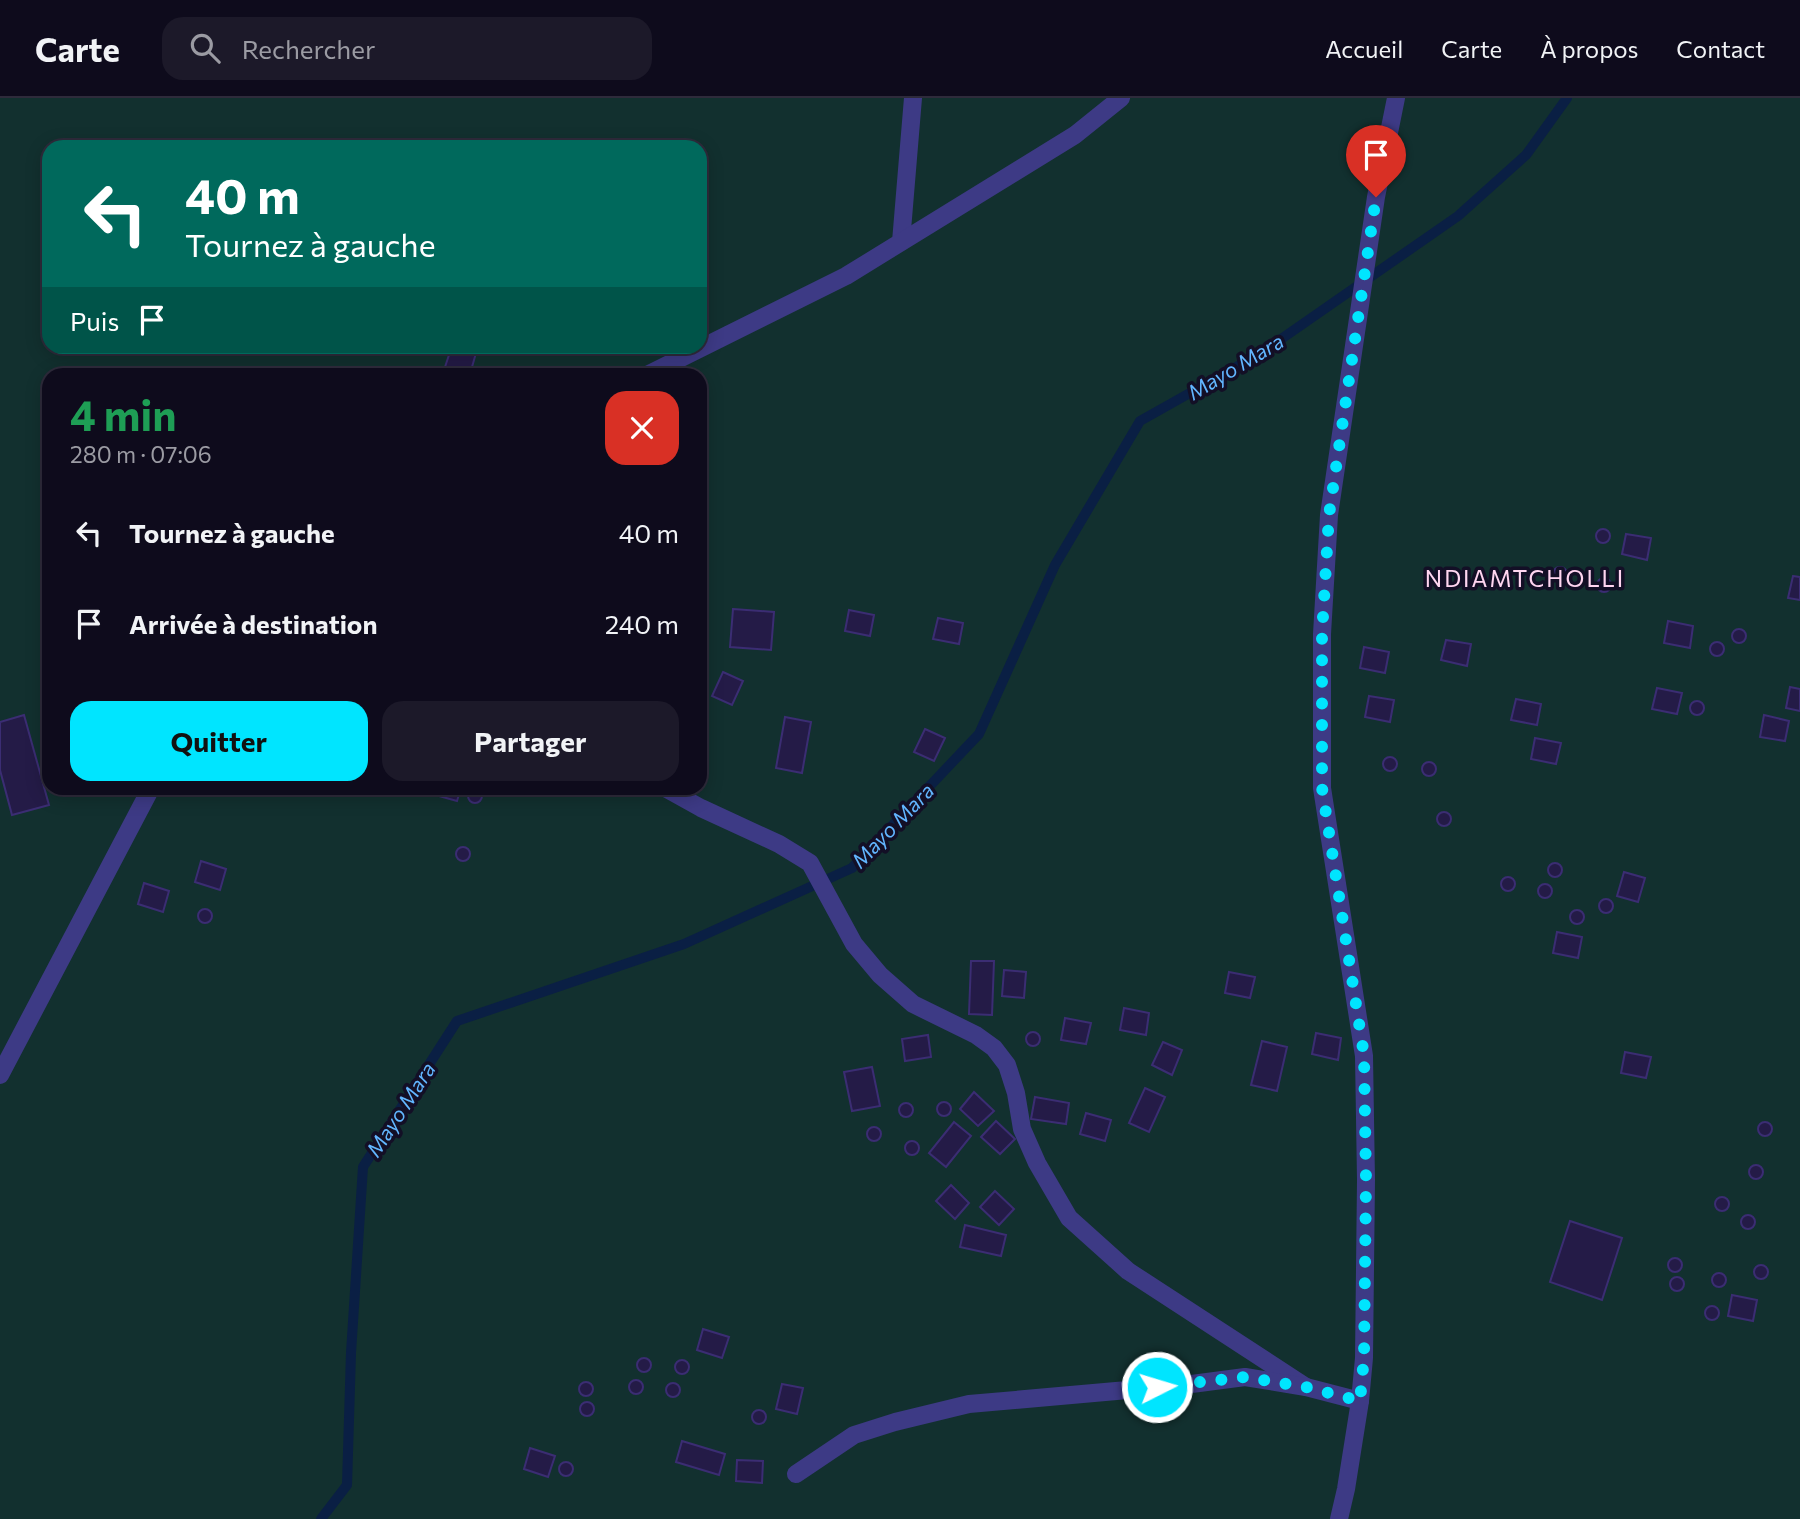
<!DOCTYPE html>
<html lang="fr">
<meta charset="utf-8">
<style>
:root{--surface:#0e0b1c;--page:#1c1929;--text:#f1f3f6;--muted:#9b9ba3;--line:#2e2b3b;--accent:#00e5ff}
body{margin:0;font-family:Commissioner,sans-serif;background:var(--page);color:var(--text);height:100vh;display:flex;flex-direction:column;font-size:26px;white-space:nowrap}
*{box-sizing:border-box;margin:0}
p{font-size:23px;color:var(--muted)}
.icon{flex:none;width:38px;height:38px;fill:none;stroke:currentColor;stroke-width:2;stroke-linecap:round;stroke-linejoin:round}
.map{position:relative;flex:1;overflow:hidden}
.details{position:absolute;left:42px;top:270px;width:665px;height:427px;display:flex;flex-direction:column;background:var(--surface);border-radius:21px;box-shadow:0 4px 18px #0003,0 0 0 2px var(--line)}
.details>*{flex:none}
.hud{position:absolute;left:42px;top:42px;width:665px;height:214px;border-radius:21px;box-shadow:0 4px 18px #0003,0 0 0 2px var(--line);background:#00695c;color:#fff;overflow:hidden}
.pin{position:absolute;display:grid;place-items:center;width:60px;height:60px;color:#fff;margin:-72px -30px;border-radius:50% 50% 50% 0;rotate:-45deg;box-shadow:0 0 7px #0007}
.pin .icon{rotate:45deg}
.me{position:absolute;width:77px;margin:-38px;rotate:85deg;stroke-linejoin:round;filter:drop-shadow(0 0 5px #0008)}
.turn{display:flex;align-items:center;gap:24px;height:147px;padding:0 28px;font-size:32px}
.turn .icon{width:91px;height:91px;stroke-width:2.5}
.turn b{display:block;font-size:49px;line-height:60px}
.then{display:flex;align-items:center;height:66px;padding:0 28px;background:#0003;gap:14px;font-size:26px}
.round{display:grid;place-items:center;flex:none;width:74px;height:74px;border-radius:21px;background:var(--page)}
.overview{display:flex;align-items:center;justify-content:space-between;height:119px;padding:0 28px}
h1{font-size:42px;font-weight:700;line-height:52px;color:#1e9e55}
.primary-button{display:flex;gap:14px;margin-top:auto;padding:14px 28px}
.primary-button a{flex:1;height:80px;border-radius:21px;background:var(--accent);color:#111;font-size:28px;font-weight:700;line-height:80px;text-align:center}
.primary-button a+a{background:var(--page);color:var(--text)}
ul{padding:0;list-style:none}
li{display:flex;align-items:center;gap:21px;height:91px;padding:0 28px}
li div{flex:1}
li b{display:block;font-size:26px}
li em{font-style:normal}
header{display:flex;align-items:center;gap:42px;box-sizing:border-box;height:98px;padding:0 35px;background:var(--surface);border-bottom:2px solid var(--line)}
header strong{font-size:33px}
nav{display:flex;gap:38px;margin-inline-start:auto;font-size:24px}
.search{width:490px;height:63px;background:var(--page);display:flex;align-items:center;gap:18px;box-sizing:border-box;padding:0 24px;border-radius:21px;color:var(--muted);font-size:26px}
.map>svg:first-child{display:block}
.green{fill:#12302f;fill-rule:evenodd}
.lines{fill:none;stroke-linecap:round;stroke-linejoin:round}
.stream{stroke:#0a1f44;stroke-width:10}
.building{fill:#241b47;stroke:#3b2d73;stroke-width:2}
.street{stroke:#3d3a85;stroke-width:18}
.route{stroke:#00e5ff;stroke-width:12;stroke-dasharray:0 21.6}
.labels{text-anchor:middle;dominant-baseline:central;stroke-width:7;stroke-linejoin:round;paint-order:stroke}
.water-label{font-size:21px;font-style:italic;fill:#62b6ff;stroke:#130f26}
.quarter-label{font-size:23px;letter-spacing:2px;fill:#ffd6f0;stroke:#130f26}
</style>
<header>
<strong>Carte</strong>
<div class="search"><svg class="icon" aria-label="search" viewBox="0 0 24 24"><circle cx="10" cy="10" r="6"/><path d="M15 15l6 6"/></svg>Rechercher</div>
<nav><a>Accueil</a><a>Carte</a><a>À propos</a><a>Contact</a></nav>
</header>
<div class="map">
<svg width="1800" height="1421" viewBox="0 0 1800 1421">
<rect width="100%" height="100%" fill="#130f26"/>
<path class="green" d="M0 0H1800V1421H0ZM49 49H700V248H49ZM49 276H700V690H49Z"/>
<g class="lines">
<polyline class="stream" points="321,1421 347,1387 351,1255 363,1069 457,923 684,846 852,770 979,636 1055,467 1140,323 1261,255 1458,118 1526,57 1567,0"/>
</g>
<g class="building">
<polygon points="452,248 476,255 470,276 445,269"/>
<circle cx="1603" cy="438" r="7"/>
<polygon points="1626,436 1651,440 1647,462 1622,456"/>
<circle cx="1560" cy="476" r="7"/>
<polygon points="1793,478 1800,479 1800,502 1788,500"/>
<circle cx="1604" cy="487" r="7"/>
<polygon points="733,511 774,514 771,552 730,549"/>
<polygon points="849,512 874,517 870,538 845,533"/>
<polygon points="938,520 963,525 959,546 933,541"/>
<polygon points="1668,523 1693,528 1690,550 1664,545"/>
<circle cx="1739" cy="538" r="7"/>
<polygon points="1446,542 1471,546 1467,568 1441,562"/>
<circle cx="1717" cy="551" r="7"/>
<polygon points="1364,549 1389,554 1385,575 1360,570"/>
<polygon points="723,574 743,583 732,607 712,598"/>
<polygon points="1790,589 1800,591 1800,613 1786,610"/>
<polygon points="1657,590 1682,595 1677,616 1652,611"/>
<polygon points="1369,598 1394,602 1390,624 1365,619"/>
<polygon points="1516,601 1541,606 1537,627 1511,622"/>
<circle cx="1697" cy="610" r="7"/>
<polygon points="24,617 49,707 12,717 0,672 0,624"/>
<polygon points="1764,617 1789,623 1785,643 1760,639"/>
<polygon points="785,619 811,624 802,675 776,670"/>
<polygon points="925,631 945,640 934,663 914,654"/>
<polygon points="1535,640 1561,645 1556,666 1531,661"/>
<circle cx="1390" cy="666" r="7"/>
<circle cx="1429" cy="671" r="7"/>
<polygon points="434,690 461,690 457,703 432,696"/>
<circle cx="475" cy="698" r="7"/>
<circle cx="1444" cy="721" r="7"/>
<circle cx="463" cy="756" r="7"/>
<polygon points="201,763 226,771 220,792 195,784"/>
<circle cx="1555" cy="772" r="7"/>
<polygon points="1624,774 1645,780 1638,804 1617,798"/>
<circle cx="1508" cy="786" r="7"/>
<polygon points="144,785 169,793 163,814 138,806"/>
<circle cx="1545" cy="793" r="7"/>
<circle cx="1606" cy="808" r="7"/>
<circle cx="205" cy="818" r="7"/>
<circle cx="1577" cy="819" r="7"/>
<polygon points="1557,834 1582,839 1578,860 1553,855"/>
<polygon points="971,863 994,863 992,917 969,916"/>
<polygon points="1004,872 1026,874 1024,900 1002,898"/>
<polygon points="1229,874 1255,879 1250,900 1225,895"/>
<polygon points="1124,910 1149,915 1146,937 1120,932"/>
<polygon points="1065,920 1091,925 1086,946 1061,942"/>
<circle cx="1033" cy="941" r="7"/>
<polygon points="1316,935 1341,940 1338,962 1312,956"/>
<polygon points="928,937 931,959 905,963 902,941"/>
<polygon points="1262,943 1287,949 1277,993 1251,987"/>
<polygon points="1163,944 1182,952 1172,977 1152,967"/>
<polygon points="1625,954 1651,959 1646,980 1621,975"/>
<polygon points="872,969 880,1008 852,1013 844,974"/>
<polygon points="1145,990 1165,999 1149,1034 1129,1025"/>
<polygon points="974,994 994,1013 978,1028 960,1011"/>
<polygon points="1035,999 1069,1005 1066,1026 1031,1021"/>
<circle cx="944" cy="1011" r="7"/>
<circle cx="906" cy="1012" r="7"/>
<polygon points="1086,1015 1111,1022 1105,1043 1080,1036"/>
<polygon points="996,1023 1015,1041 1000,1056 981,1039"/>
<polygon points="954,1024 971,1038 946,1069 929,1055"/>
<circle cx="1765" cy="1031" r="7"/>
<circle cx="874" cy="1036" r="7"/>
<circle cx="912" cy="1050" r="7"/>
<circle cx="1756" cy="1074" r="7"/>
<polygon points="951,1087 969,1105 955,1121 936,1103"/>
<polygon points="995,1093 1014,1111 999,1127 980,1109"/>
<circle cx="1722" cy="1106" r="7"/>
<circle cx="1748" cy="1124" r="7"/>
<polygon points="1570,1123 1622,1140 1602,1202 1550,1184"/>
<polygon points="965,1127 1006,1137 1001,1158 960,1149"/>
<circle cx="1675" cy="1167" r="7"/>
<circle cx="1761" cy="1174" r="7"/>
<circle cx="1719" cy="1182" r="7"/>
<circle cx="1677" cy="1186" r="7"/>
<polygon points="1732,1197 1757,1202 1753,1223 1728,1218"/>
<circle cx="1712" cy="1215" r="7"/>
<polygon points="703,1231 729,1239 722,1260 697,1252"/>
<circle cx="644" cy="1267" r="7"/>
<circle cx="682" cy="1269" r="7"/>
<circle cx="636" cy="1289" r="7"/>
<circle cx="586" cy="1291" r="7"/>
<circle cx="673" cy="1292" r="7"/>
<polygon points="782,1286 803,1290 797,1316 776,1311"/>
<circle cx="587" cy="1311" r="7"/>
<circle cx="759" cy="1319" r="7"/>
<polygon points="682,1343 725,1356 719,1377 676,1364"/>
<polygon points="530,1350 555,1358 548,1379 524,1371"/>
<polygon points="737,1362 763,1363 762,1385 736,1383"/>
<circle cx="566" cy="1371" r="7"/>
</g>
<g class="lines">
<g class="street">
<polyline points="901,144 913,0"/>
<polyline points="649,276 846,178 1075,37 1121,0"/>
<polyline points="665,690 701,710 779,746 810,765 854,846 880,877 913,906 976,937 994,950 1007,967 1016,995 1022,1031 1037,1065 1069,1120 1128,1173 1306,1289"/>
<polyline points="0,977 151,690"/>
<polyline points="796,1376 854,1337 895,1324 969,1306 1184,1287 1245,1279 1306,1289 1360,1303"/>
<polyline points="1339,1421 1346,1391 1360,1303 1364,1260 1366,1082 1364,958 1322,690 1322,536 1329,417 1376,99 1396,0"/>
</g>
</g>
<g class="lines">
<polyline class="route" points="1157,1289 1245,1279 1306,1289 1360,1303 1364,1259 1366,1082 1364,957 1322,690 1322,536 1329,417 1376,99"/>
</g>
<g class="labels">
<g class="water-label">
<text transform="translate(1235 268) rotate(-31)">Mayo Mara</text>
<text transform="translate(892 727) rotate(-46)">Mayo Mara</text>
<text transform="translate(400 1011) rotate(-57)">Mayo Mara</text>
</g>
<g class="quarter-label">
<text x="1525" y="480">NDIAMTCHOLLI</text>
</g>
</g>
</svg>
<div class="pin" style="left:1376px;top:99px;background:#d93025"><svg class="icon" aria-label="arrive" viewBox="0 0 24 24"><path d="M6 21V4h12l-3 4 3 4H6"/></svg></div>
<svg class="me" style="left:1157px;top:1289px" viewBox="-20 -20 40 40"><circle r="17" fill="#00e5ff" stroke="#fff" stroke-width="3"/><path d="M0-11L8 9 0 5-8 9z" fill="#fff"/></svg>
<div class="hud">
<div class="turn"><svg class="icon" aria-label="left" viewBox="0 0 24 24"><path d="M17 20v-9H6M10 6l-5 5 5 5"/></svg><div><b>40 m</b>Tournez à gauche</div></div>
<div class="then">Puis<svg class="icon" aria-label="arrive" viewBox="0 0 24 24"><path d="M6 21V4h12l-3 4 3 4H6"/></svg></div>
</div>
<section class="details">
<div class="overview"><div><h1>4 min</h1><p>280 m · 07:06</p></div><a class="round" style="background:#d93025;color:#fff"><svg class="icon" aria-label="close" viewBox="0 0 24 24"><path d="M6 6l12 12M18 6L6 18"/></svg></a></div>
<ul>
<li><svg class="icon" aria-label="left" viewBox="0 0 24 24"><path d="M17 20v-9H6M10 6l-5 5 5 5"/></svg><div><b>Tournez à gauche</b></div><em>40 m</em></li>
<li><svg class="icon" aria-label="arrive" viewBox="0 0 24 24"><path d="M6 21V4h12l-3 4 3 4H6"/></svg><div><b>Arrivée à destination</b></div><em>240 m</em></li>
</ul>
<div class="primary-button"><a>Quitter</a><a>Partager</a></div>
</section>
</div>
